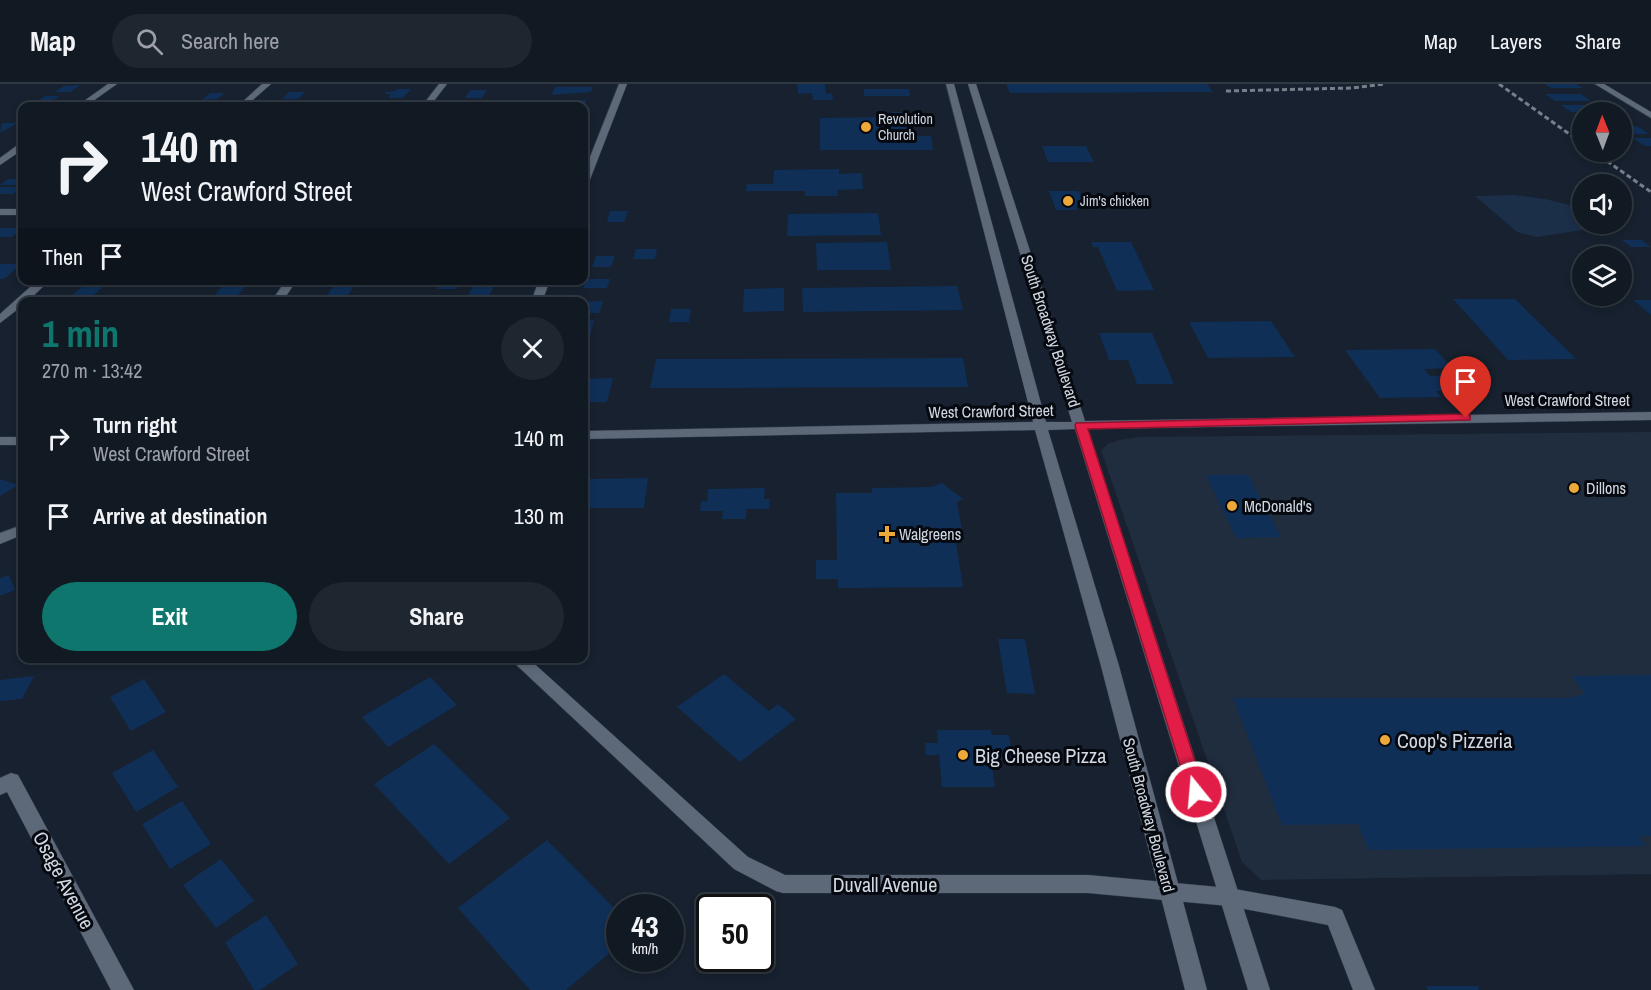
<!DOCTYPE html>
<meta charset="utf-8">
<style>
:root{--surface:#111923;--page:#1e2630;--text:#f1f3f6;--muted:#9ca0a6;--line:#303841;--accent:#0f766e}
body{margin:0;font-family:"Archivo Narrow",sans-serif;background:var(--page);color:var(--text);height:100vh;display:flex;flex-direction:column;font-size:22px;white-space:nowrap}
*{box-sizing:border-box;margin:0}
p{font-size:20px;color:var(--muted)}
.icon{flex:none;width:33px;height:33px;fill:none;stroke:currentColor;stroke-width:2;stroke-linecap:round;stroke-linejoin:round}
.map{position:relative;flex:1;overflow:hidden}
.sheet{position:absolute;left:18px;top:213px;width:570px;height:366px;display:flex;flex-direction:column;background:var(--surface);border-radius:12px;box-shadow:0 3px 9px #0003,0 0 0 2px var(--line)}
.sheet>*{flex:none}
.banner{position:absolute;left:18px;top:18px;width:570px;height:183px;border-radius:12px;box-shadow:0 3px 9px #0003,0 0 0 2px var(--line);background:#111923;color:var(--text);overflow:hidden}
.needle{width:39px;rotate:359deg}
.fabs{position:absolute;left:1572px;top:18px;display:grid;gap:12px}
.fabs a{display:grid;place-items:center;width:60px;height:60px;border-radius:50%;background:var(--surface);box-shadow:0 3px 9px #0003,0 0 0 2px var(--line);font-size:30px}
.speed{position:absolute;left:606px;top:810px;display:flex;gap:12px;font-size:30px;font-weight:700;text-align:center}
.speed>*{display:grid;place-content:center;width:78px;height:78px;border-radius:50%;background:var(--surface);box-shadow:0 3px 9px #0003,0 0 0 2px var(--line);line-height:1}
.speed small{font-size:15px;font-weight:400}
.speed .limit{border:3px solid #111;border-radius:9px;background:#fff;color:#111}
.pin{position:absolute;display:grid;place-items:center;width:51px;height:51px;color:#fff;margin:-62px -26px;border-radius:50% 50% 50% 0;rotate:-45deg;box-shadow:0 0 6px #0007}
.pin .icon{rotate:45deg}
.me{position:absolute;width:66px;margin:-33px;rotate:343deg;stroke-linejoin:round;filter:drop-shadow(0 0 4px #0008)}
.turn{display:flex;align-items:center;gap:21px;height:126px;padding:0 24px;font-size:27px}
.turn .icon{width:78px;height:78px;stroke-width:2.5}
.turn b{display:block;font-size:42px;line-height:51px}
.then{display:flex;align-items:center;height:57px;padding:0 24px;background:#0003;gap:12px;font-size:22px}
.round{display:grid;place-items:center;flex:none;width:63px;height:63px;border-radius:32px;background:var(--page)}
.summary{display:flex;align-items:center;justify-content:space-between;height:102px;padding:0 24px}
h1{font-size:36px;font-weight:700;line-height:45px;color:var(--accent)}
.action{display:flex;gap:12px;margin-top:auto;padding:12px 24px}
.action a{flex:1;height:69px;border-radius:36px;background:var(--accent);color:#fff;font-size:24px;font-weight:700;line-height:69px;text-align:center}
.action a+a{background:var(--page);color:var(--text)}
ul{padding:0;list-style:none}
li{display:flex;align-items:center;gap:18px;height:78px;padding:0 24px}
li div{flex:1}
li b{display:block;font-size:22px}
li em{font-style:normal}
header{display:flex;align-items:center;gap:36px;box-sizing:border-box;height:84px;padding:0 30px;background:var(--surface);border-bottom:2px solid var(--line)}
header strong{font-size:28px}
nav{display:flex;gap:33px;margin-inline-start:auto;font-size:21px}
.search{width:420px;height:54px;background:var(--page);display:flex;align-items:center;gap:15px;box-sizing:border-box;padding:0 21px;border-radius:33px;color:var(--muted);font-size:22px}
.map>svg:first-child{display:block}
.built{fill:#202d3f}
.green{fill:#1c2f49}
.building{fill:#102f57}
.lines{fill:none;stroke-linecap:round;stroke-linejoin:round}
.minor-casing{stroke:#343b47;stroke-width:1}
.tertiary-casing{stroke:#343b47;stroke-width:1}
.secondary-casing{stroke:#343b47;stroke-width:1}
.minor{fill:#5d6979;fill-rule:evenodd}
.tertiary{fill:#5d6979;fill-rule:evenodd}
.secondary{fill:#5d6979;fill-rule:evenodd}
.rail{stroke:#777f8b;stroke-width:3;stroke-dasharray:5 3;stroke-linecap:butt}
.route{fill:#e11d48;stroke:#92132f;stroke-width:1.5}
.poi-dot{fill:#eca93a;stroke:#060a10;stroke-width:2}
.labels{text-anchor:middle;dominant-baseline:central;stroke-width:6;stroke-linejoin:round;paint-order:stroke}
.far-poi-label{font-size:14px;fill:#d1d8e1;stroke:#060a10;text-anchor:start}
.street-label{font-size:16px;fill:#d1d8e1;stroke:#060a10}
.poi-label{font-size:16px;fill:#d1d8e1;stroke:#060a10;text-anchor:start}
.near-poi-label{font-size:20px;fill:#d1d8e1;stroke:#060a10;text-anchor:start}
.near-street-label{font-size:20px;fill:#d1d8e1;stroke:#060a10}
</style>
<header>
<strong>Map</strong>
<div class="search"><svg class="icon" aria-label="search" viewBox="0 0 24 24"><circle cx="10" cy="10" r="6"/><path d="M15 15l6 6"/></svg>Search here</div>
<nav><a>Map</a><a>Layers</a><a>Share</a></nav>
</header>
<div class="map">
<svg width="1651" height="906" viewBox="0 0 1651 906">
<rect width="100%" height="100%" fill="#17212f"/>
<polygon class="built" points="1651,348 1651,790 1261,796 1242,778 1101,366 1108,360 1119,356 1140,353"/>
<polygon class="green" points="1514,111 1545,115 1582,124 1582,140 1622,140 1537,153 1517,148 1475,112"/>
<g class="building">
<polygon points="797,0 825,0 826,10 832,9 833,16 813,16 812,9 798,10"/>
<polygon points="1006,0 1207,0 1213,8 1010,9"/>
<polygon points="1544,0 1576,0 1583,4 1551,4"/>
<polygon points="80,1 70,8 54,8 64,2"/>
<polygon points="555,3 593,3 591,8 551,11"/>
<polygon points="398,5 411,5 403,14 388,14 391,10 385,10 387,8 395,7"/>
<polygon points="864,5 909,5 910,12 864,12"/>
<polygon points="470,6 487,6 482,14 465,14"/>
<polygon points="289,8 305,8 298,15 282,15"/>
<polygon points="210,9 225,9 217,15 202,16"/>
<polygon points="1545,10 1581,10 1591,17 1555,17"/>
<polygon points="45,12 60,12 46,21 30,21"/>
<polygon points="554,16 587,16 584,22 551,22"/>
<polygon points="1561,21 1598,21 1609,28 1571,28"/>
<polygon points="892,28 908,28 913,52 931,52 933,66 820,66 820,34 892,33"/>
<polygon points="2,39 18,39 0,49"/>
<polygon points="1637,42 1649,50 1633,50 1622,43"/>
<polygon points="1633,54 1651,54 1651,62 1645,62"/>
<polygon points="1042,62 1086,62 1094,78 1048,78"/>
<polygon points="839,85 839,90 862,89 863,105 837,106 838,112 805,112 805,107 746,107 747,100 773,100 774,86"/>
<polygon points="8,95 22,95 22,98 19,101 0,101"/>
<polygon points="0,103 22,103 13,110 0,110"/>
<polygon points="1049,107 1078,107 1080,110 1087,110 1088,113 1113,113 1118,122 1076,122 1077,126 1056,126"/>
<polygon points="610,127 628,127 624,138 607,138"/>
<polygon points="878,129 881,151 787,152 788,130"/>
<polygon points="0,144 22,144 12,153 0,153"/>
<polygon points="1622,156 1642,156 1651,163 1631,163"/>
<polygon points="887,158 891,186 817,186 816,159"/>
<polygon points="1091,158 1131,158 1154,206 1117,207 1098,163 1093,163"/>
<polygon points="636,165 657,165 655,175 633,175"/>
<polygon points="596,172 615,172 611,183 592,183"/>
<polygon points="0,180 22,180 4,195 0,195"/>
<polygon points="586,195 610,195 607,204 583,204"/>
<polygon points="441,196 461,196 457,205 437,205"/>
<polygon points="337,198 357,198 346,214 325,214"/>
<polygon points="84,201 105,201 87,217 66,217"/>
<polygon points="473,202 494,202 489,212 468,212"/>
<polygon points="957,202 963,226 803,228 802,204"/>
<polygon points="222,203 245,203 235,215 211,215"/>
<polygon points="784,204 784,227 743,228 744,205"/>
<polygon points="1453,215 1515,215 1576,275 1508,276"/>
<polygon points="1633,216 1651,216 1651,231"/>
<polygon points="603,217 599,229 584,229 584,218"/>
<polygon points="671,225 691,225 689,238 669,238"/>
<polygon points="594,236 589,256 584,256 584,237"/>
<polygon points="1271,237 1295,273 1208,274 1189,238"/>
<polygon points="1099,249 1152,249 1174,300 1137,300 1128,276 1109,276"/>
<polygon points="1435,265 1452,284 1424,285 1430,292 1449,291 1462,307 1436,307 1441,313 1380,314 1345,266"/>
<polygon points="963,274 968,303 650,304 656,275"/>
<polygon points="613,294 607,318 584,318 584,295"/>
<polygon points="1206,391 1248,391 1281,453 1236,454"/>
<polygon points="648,394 644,424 584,424 584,395"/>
<polygon points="0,395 18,401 0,412"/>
<polygon points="942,399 963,415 957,418 964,458 956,458 963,503 838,504 838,495 816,495 816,476 837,476 836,409 872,409 872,404 932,403"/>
<polygon points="765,404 764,415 770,415 769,425 746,425 746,435 722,435 723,427 700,427 701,417 707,417 708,405"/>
<polygon points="9,491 15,506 0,512 0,494"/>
<polygon points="998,555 1025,555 1035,610 1007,609"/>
<polygon points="724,590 769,627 778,620 796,635 740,678 677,623"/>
<polygon points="1651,591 1651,752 1639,752 1646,762 1369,766 1358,740 1282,741 1233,614 1568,614 1585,610 1572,592"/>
<polygon points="34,592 22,615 0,617 0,596"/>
<polygon points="430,593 457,621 388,663 362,633"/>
<polygon points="144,595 166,628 131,647 110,613"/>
<polygon points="937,646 991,646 992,651 1009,651 1013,676 991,676 995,703 942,703 939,671 926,671 925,659 938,659"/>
<polygon points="434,660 510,734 449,780 374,700"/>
<polygon points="153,666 178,703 136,728 112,689"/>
<polygon points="182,717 211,760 170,785 142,740"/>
<polygon points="547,756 620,830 620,860 566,906 530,906 458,824"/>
<polygon points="221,775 254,817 216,844 183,801"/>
<polygon points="266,831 298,880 260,906 254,906 225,858"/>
<polygon points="1426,902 1478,902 1479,906 1428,906"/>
</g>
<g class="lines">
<g class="minor-casing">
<g id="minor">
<polygon points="108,0 117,0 86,22 77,22"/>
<polygon points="262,0 271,0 246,22 238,22"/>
<polygon points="439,0 447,0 430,22 422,22"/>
<polygon points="619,0 627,0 589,98 584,101 584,88"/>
<polygon points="19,60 22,60 22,66 0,81 0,74"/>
<rect x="0" y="125" width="22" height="6"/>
<polygon points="38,196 50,196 27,218 22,218 22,222 0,239 0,230"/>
<polygon points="286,196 297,196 282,218 271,218"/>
<polygon points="539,196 550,196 542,218 531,218"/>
<polygon points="509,574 528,574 748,773 785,791 1088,791 1229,804 1335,823 1342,826 1375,906 1353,906 1328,841 1229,822 1088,809 783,809 776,807 734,785"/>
<polygon points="11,689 18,691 134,906 111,906 7,708 0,711 0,694"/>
</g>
</g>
<g class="tertiary-casing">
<g id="tertiary">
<polygon points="1595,0 1604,0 1651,28 1651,34"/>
<polygon points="22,441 22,451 0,460 0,449"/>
</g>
</g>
<g class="secondary-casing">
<g id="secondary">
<polygon points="946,0 954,0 1046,338 1072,338 968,0 976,0 1085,337 1651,328 1651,336 1088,345 1270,906 1248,906 1075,345 1048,346 1119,582 1207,906 1185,906 1101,582 1035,346 584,355 584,347 1033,338"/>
<rect x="0" y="353" width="22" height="8"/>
</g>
</g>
<use href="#minor" class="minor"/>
<use href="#tertiary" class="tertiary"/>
<use href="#secondary" class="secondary"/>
<g class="rail">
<polyline points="1499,0 1582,59"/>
<polyline points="1226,7 1352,4 1385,0"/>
<polyline points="1594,68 1651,108"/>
</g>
</g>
<polygon class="route" points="1466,330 1470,331 1470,336 1088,345 1205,708 1202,713 1196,715 1190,713 1075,342 1076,339"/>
<g class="poi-dot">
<circle cx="866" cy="43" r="6"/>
<circle cx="1068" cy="117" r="6"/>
<circle cx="1574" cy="404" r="6"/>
<circle cx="1232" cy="422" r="6"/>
<path d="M884 441h6v6h6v6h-6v6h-6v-6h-6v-6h6z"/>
<circle cx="1385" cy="656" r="6"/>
<circle cx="963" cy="671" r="6"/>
</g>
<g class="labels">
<g class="far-poi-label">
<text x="878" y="35">Revolution<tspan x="878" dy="16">Church</tspan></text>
<text x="1080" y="117">Jim's chicken</text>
</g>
<g class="street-label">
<text transform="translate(1051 247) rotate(72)">South Broadway Boulevard</text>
<text x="1567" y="316">West Crawford Street</text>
<text transform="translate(991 327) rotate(-1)">West Crawford Street</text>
<text transform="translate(1149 731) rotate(75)">South Broadway Boulevard</text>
</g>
<g class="poi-label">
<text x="1586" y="404">Dillons</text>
<text x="1244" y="422">McDonald's</text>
<text x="899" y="450">Walgreens</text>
</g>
<g class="near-poi-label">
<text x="1397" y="656">Coop's Pizzeria</text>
<text x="975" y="671">Big Cheese Pizza</text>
</g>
<g class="near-street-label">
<text transform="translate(64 796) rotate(62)">Osage Avenue</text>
<text x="885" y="800">Duvall Avenue</text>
</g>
</g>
</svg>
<div class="fabs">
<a><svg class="needle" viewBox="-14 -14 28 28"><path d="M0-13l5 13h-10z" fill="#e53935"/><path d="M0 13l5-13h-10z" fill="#9ca0a6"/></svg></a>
<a><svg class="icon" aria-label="sound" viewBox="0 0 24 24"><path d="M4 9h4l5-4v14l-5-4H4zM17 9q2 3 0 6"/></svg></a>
<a><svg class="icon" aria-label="layers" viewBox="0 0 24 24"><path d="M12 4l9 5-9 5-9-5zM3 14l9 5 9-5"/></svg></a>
</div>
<div class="speed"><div>43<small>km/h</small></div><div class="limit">50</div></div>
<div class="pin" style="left:1466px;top:334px;background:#d93025"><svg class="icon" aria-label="arrive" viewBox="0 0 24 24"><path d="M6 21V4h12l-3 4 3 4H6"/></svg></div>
<svg class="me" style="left:1196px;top:708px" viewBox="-20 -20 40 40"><circle r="17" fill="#e11d48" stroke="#fff" stroke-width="3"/><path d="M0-11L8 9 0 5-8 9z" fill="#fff"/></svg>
<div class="banner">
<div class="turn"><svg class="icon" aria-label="right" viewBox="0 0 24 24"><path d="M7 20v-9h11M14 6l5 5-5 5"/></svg><div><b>140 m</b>West Crawford Street</div></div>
<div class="then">Then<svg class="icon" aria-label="arrive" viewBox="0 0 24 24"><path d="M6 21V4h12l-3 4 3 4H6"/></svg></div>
</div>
<section class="sheet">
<div class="summary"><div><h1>1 min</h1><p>270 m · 13:42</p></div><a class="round"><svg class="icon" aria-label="close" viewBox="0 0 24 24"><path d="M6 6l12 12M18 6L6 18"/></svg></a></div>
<ul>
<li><svg class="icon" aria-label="right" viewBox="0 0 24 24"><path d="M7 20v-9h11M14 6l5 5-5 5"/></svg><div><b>Turn right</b><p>West Crawford Street</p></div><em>140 m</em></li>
<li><svg class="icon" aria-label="arrive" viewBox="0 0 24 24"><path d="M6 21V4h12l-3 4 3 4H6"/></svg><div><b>Arrive at destination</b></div><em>130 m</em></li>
</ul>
<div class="action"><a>Exit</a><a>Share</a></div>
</section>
</div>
